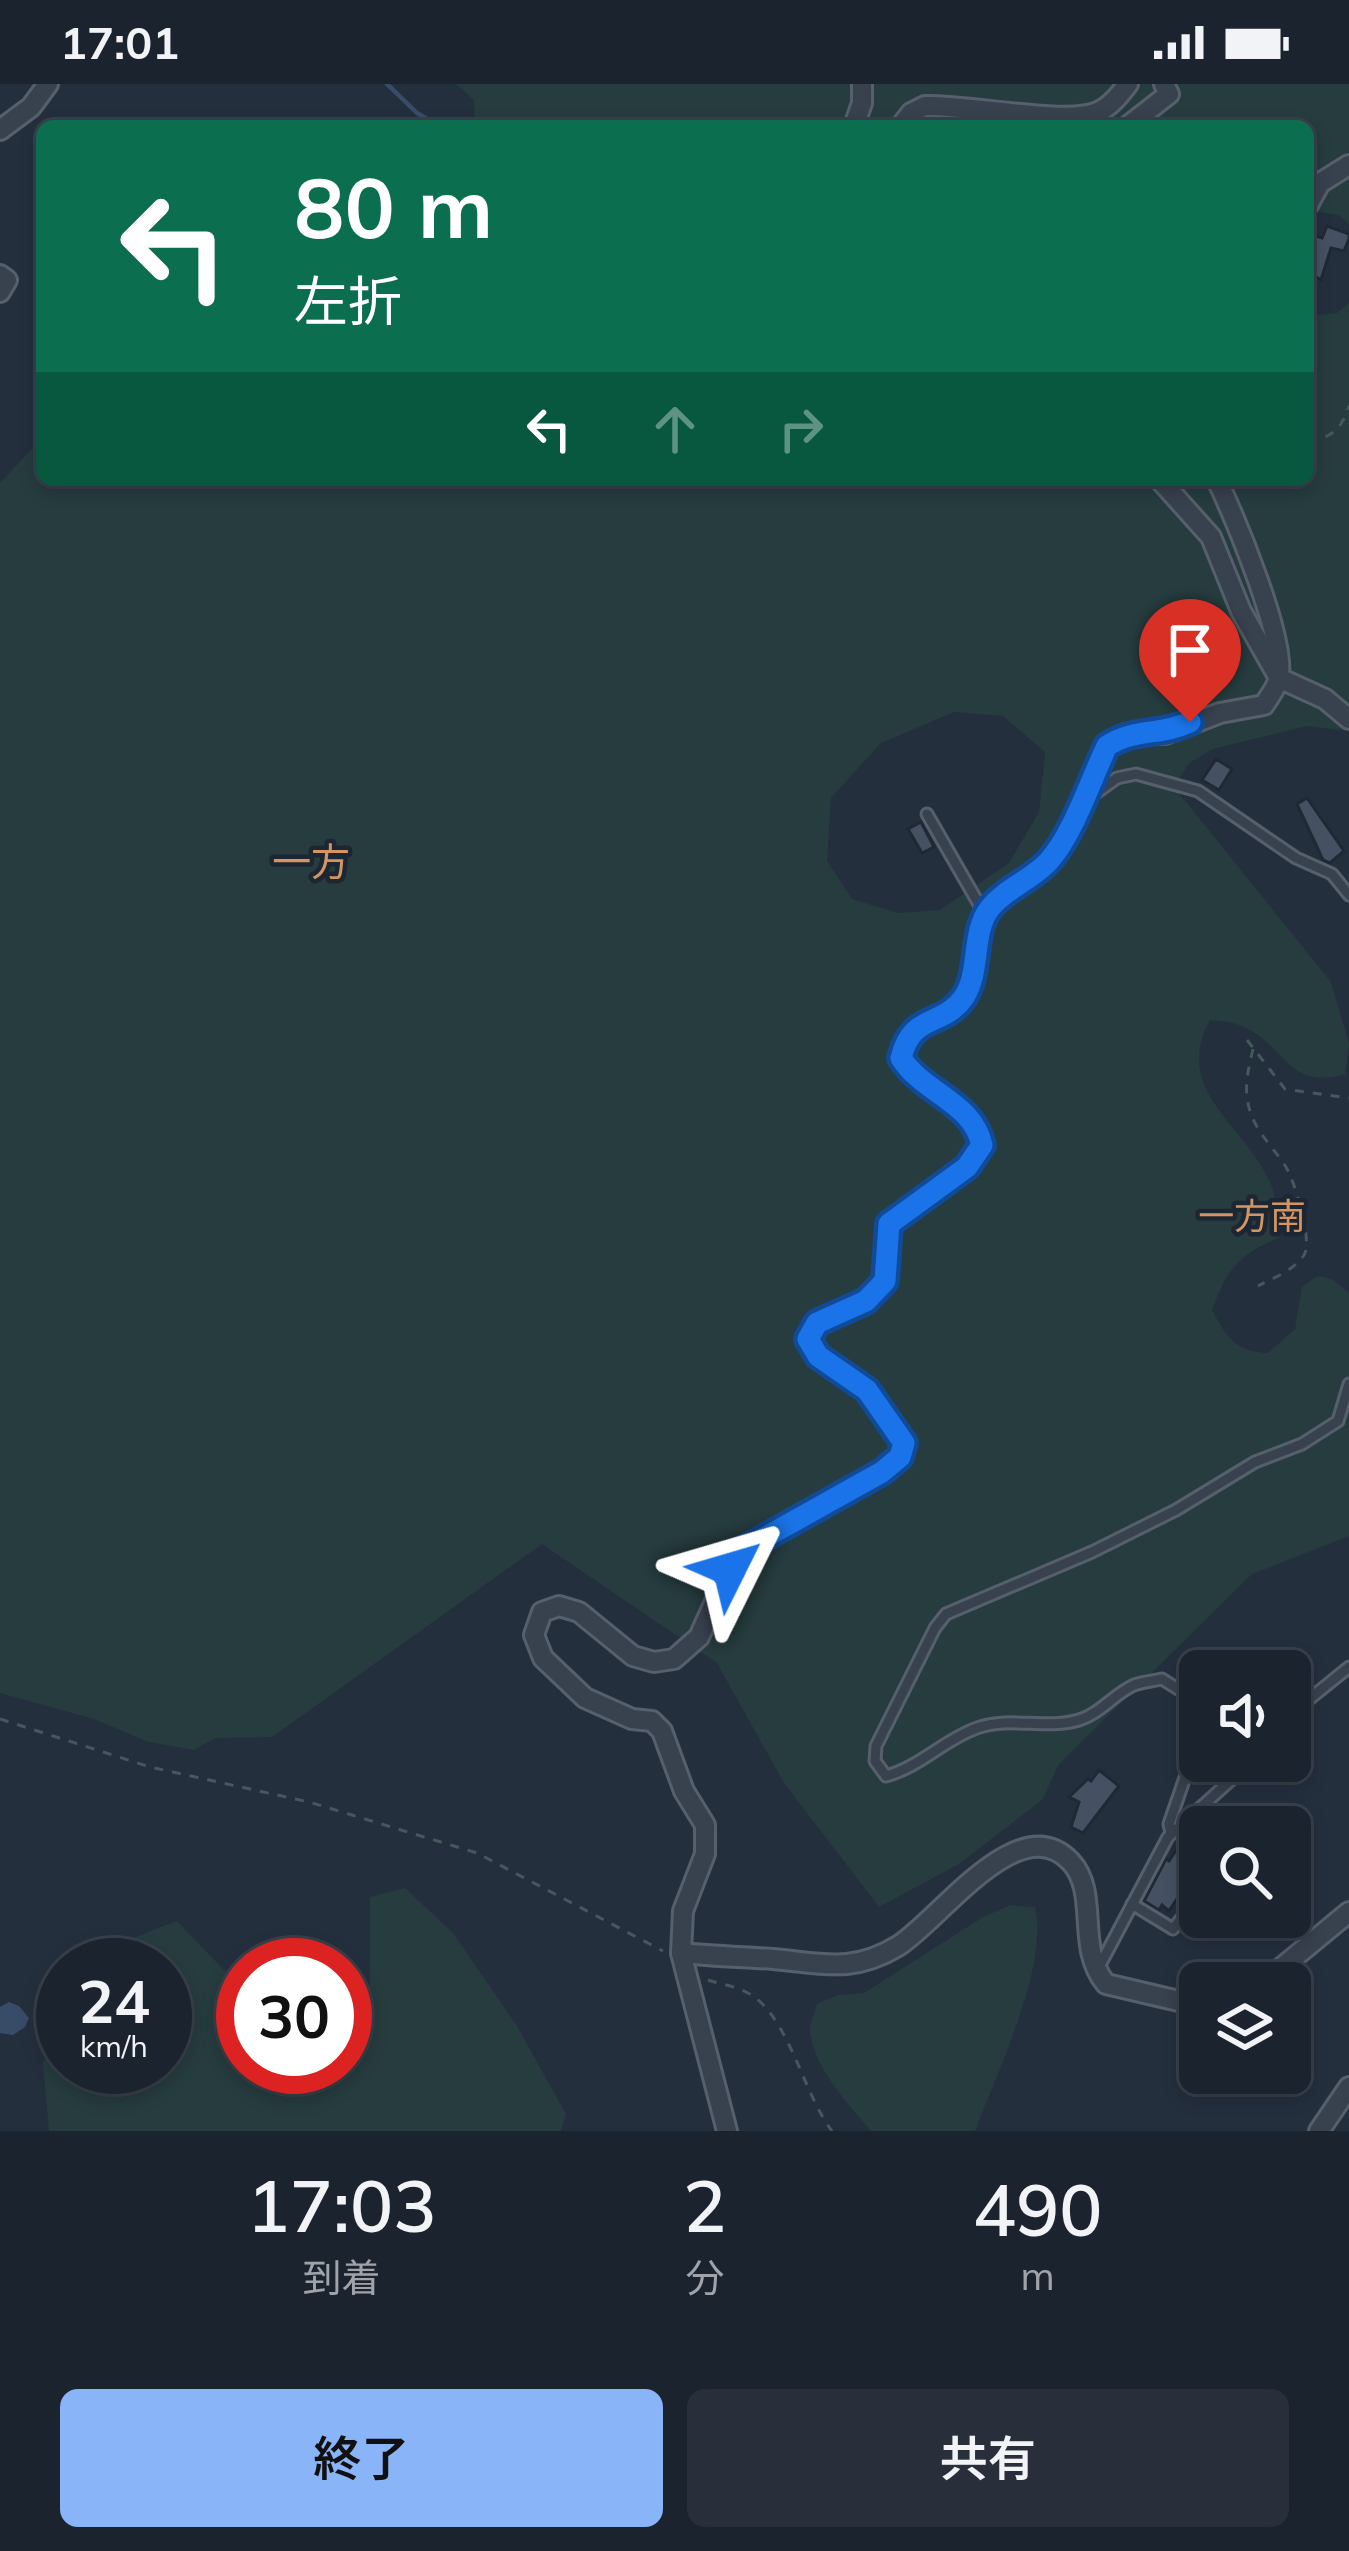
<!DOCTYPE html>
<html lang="ja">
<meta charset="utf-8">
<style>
:root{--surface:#1b232e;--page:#282f3a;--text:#f1f3f6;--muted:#a0a4aa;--line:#39404a;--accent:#8ab4f8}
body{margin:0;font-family:Mulish,"Noto Sans JP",sans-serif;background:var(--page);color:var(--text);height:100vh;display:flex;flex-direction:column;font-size:45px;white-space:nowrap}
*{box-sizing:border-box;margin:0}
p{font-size:39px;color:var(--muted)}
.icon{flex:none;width:66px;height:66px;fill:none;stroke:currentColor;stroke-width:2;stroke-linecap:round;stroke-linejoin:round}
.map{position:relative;height:2047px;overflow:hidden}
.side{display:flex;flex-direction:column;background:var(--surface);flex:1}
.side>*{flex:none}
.top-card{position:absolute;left:36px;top:36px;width:1278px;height:366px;border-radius:18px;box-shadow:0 6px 18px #0003,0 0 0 3px var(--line);background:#0b6e4f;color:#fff;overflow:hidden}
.tools{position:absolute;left:1179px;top:1566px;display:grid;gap:24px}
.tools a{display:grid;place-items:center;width:132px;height:132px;border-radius:18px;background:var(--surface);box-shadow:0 6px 18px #0003,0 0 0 3px var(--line);font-size:60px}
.speed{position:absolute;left:36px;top:1854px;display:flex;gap:24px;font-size:60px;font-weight:700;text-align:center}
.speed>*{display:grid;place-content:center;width:156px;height:156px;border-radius:50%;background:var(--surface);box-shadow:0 6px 18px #0003,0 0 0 3px var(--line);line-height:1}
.speed small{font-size:30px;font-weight:400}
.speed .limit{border:18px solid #d22;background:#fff;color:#111}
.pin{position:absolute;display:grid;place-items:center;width:102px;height:102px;color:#fff;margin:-123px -51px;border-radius:50% 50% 50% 0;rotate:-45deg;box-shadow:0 0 12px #0007}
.pin .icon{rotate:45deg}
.me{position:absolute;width:132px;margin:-66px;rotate:50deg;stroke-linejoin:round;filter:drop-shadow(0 0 9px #0008)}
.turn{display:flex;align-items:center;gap:42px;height:252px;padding:0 60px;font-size:54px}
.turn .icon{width:156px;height:156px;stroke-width:2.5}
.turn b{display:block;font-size:84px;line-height:102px}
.lanes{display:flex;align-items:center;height:114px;padding:0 60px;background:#0003;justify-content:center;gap:60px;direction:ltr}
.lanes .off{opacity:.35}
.eta{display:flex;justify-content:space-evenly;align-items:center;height:204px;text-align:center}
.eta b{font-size:72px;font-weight:600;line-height:84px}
.cta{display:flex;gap:24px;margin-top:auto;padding:24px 60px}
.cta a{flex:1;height:138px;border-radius:18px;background:var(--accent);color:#111;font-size:48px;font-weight:600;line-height:138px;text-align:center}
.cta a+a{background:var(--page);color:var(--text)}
.status{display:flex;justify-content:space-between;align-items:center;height:84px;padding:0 60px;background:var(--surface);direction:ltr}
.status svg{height:33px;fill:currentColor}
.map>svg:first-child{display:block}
.green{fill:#263c3f;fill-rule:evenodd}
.water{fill:#394c67}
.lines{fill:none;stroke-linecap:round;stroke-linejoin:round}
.stream{stroke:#394c67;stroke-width:4.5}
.building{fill:#455162;stroke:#1f2835;stroke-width:3}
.service-casing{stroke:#565f6c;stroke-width:15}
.minor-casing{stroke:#565f6c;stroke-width:24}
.path{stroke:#44595c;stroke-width:3;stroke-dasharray:9 9;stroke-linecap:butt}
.service{stroke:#38414e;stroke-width:9}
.minor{stroke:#38414e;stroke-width:18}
.route-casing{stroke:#114b97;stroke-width:30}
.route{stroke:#1a73e8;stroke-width:21}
.labels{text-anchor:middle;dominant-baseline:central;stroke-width:9;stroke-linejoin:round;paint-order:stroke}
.neighbourhood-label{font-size:36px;fill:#d59563;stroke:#1d2633}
.quarter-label{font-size:39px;fill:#d59563;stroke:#1d2633}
</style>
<div class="status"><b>17:01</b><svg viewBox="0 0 49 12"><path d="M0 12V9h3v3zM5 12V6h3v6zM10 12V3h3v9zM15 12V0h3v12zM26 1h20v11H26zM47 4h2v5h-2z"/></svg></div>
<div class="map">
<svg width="1349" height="2047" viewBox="0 0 1349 2047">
<rect width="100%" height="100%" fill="#242f3e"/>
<g class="green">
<polygon points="456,0 1349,0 1349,140 1338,131 1308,126 1308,42 475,42 474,16"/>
<path d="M1349 219V647L1306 642 1213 665 1189 679 1174 703 1331 898 1349 960 1345 990C1288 1008 1285 958 1239 941 1231 938 1219 937 1210 936 1172 1007 1243 1038 1270 1098 1277 1113 1276 1137 1278 1154 1237 1172 1228 1184 1212 1226 1227 1254 1235 1267 1268 1269L1295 1245 1302 1202 1318 1192 1332 1195 1349 1209V1452L1252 1490 1059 1680 1042 1716 959 1780 879 1823 784 1699 717 1579 542 1460 272 1653 215 1654 194 1666 149 1658 94 1635 0 1609V399L42 354V396H1308V232L1337 229ZM954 628 1003 632 1045 668 1039 728 1009 779 940 826 898 829 852 815 827 777 831 714 881 659Z"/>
<polygon points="405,1804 453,1849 517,1942 566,2030 561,2047 49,2047 43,1979 63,1942 63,1983 165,1983 165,1881 97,1881 105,1865 177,1837 243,1906 243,1983 345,1983 345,1935 370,1930 370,1813"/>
<path d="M1011 1821 1035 1823C1049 1883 997 1988 975 2047H871C848 2020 815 1985 810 1948 809 1940 815 1928 817 1920L838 1911 864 1909 983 1833Z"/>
</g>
<polygon class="water" points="9,1918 19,1922 29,1934 25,1943 13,1951 0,1949 0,1923"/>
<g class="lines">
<polyline class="stream" points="387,0 417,29 439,42"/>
</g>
<g class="building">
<polygon points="1327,142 1349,150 1349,155 1344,167 1331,164 1321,196 1308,188 1308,169 1313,151 1322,154"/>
<polygon points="1216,675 1232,685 1219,706 1202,696"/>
<polygon points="1307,714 1344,767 1330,779 1323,776 1297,720"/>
<polygon points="921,738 934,763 922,769 908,745"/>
<polygon points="1099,1686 1119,1702 1083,1749 1071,1743 1079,1718 1069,1713 1088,1695 1091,1697"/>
<polygon points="1177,1765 1200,1780 1169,1827 1162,1821 1159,1826 1144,1817 1166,1775 1169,1777"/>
</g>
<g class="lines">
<g class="service-casing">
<g id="service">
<polyline points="1085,717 1117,694 1136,690 1198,707 1296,774 1332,790 1349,811"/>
<polyline points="927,730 984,829"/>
<path d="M1200 1626 1197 1617 1162 1595C1153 1597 1142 1598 1134 1601 1114 1610 1101 1629 1079 1636 1045 1646 1012 1632 977 1644 945 1655 920 1683 886 1692L875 1677 876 1662 935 1544 946 1530 1092 1468 1176 1426 1255 1378 1302 1360 1338 1337 1349 1300"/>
<polyline points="1290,1643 1307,1617 1349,1583"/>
<polyline points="1171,1749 1169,1740 1200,1650"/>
<polyline points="1132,1820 1173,1845 1191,1822"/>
<polyline points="1099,1883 1168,1753 1252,1677"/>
</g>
</g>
<g class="minor-casing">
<g id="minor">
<polyline points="854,42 862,19 862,0"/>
<path d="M901 42 911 29 925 22C967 20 1068 43 1100 27 1112 21 1120 10 1128 0"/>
<polyline points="1128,42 1169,10 1164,0"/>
<polyline points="0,46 31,23 48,0"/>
<polyline points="1308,121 1320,99 1349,81"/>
<polyline points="0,191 7,196 0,208"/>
<polyline points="1160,396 1211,453 1241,527 1279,594 1325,615 1349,635"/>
<path d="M681 1869C711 1872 742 1873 773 1875 821 1879 852 1890 898 1862 940 1836 1019 1722 1071 1778 1100 1810 1075 1863 1106 1900L1200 1922"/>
<polyline points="1263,1899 1349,1828"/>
<path d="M727 2047 681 1869 683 1827 705 1770V1741L684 1707 662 1647 652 1637 632 1635 585 1614 543 1574 534 1551 542 1528 559 1522 579 1528 633 1572 654 1578 674 1575 699 1553 737 1469 882 1388 900 1373 904 1359 867 1306 818 1272 808 1255C825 1224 868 1228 884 1198 891 1184 887 1156 889 1140L967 1083 983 1061C972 1017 925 1009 901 974 911 928 943 944 964 913 981 887 971 848 990 824 1005 805 1032 796 1048 778 1070 754 1093 693 1107 662L1125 650H1165L1220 629 1264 621C1268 614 1276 605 1278 596 1289 561 1234 432 1217 396"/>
<polyline points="1319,2047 1349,2003"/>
</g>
</g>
<g class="path">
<path d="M1308 357C1333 353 1341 346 1349 322"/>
<polyline points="1247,956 1285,1005 1349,1014"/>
<path d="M1253 965C1249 983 1244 1000 1248 1019 1253 1046 1272 1061 1286 1083 1295 1098 1313 1157 1304 1171 1295 1186 1273 1194 1258 1202"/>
<polyline points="0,1635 150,1683 309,1718 477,1769 663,1867"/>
<path d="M708 1896C720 1900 734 1902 746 1908 788 1928 803 2010 832 2047"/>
</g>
<use href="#service" class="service"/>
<use href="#minor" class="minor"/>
</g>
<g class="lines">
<g class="route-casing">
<path id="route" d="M730 1485 737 1469 882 1388 900 1373 904 1359 867 1306 818 1272 808 1255 817 1239 866 1217 885 1197 889 1140 967 1083 982 1061C972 1017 924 1010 901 974 912 928 943 944 964 913 981 887 971 848 990 824 1005 805 1031 796 1048 778 1073 751 1091 695 1107 662 1134 644 1160 652 1190 638"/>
</g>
<use href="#route" class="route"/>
</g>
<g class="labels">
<g class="neighbourhood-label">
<text x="1252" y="1131">一方南</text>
</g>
<g class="quarter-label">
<text x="311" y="777">一方</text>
</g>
</g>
</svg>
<div class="tools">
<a><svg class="icon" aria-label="sound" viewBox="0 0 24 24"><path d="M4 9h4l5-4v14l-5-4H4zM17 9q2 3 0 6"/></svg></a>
<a><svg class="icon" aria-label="search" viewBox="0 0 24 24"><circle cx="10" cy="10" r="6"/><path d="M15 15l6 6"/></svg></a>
<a><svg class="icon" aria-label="layers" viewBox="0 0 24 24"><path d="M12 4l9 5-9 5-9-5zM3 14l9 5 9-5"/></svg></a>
</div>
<div class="speed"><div>24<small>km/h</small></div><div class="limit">30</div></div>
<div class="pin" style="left:1190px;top:638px;background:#d93025"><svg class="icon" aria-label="arrive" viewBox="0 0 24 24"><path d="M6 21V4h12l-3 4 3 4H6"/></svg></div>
<svg class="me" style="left:730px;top:1485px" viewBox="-20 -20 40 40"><path d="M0-17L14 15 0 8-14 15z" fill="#1a73e8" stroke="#fff" stroke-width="4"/></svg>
<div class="top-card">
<div class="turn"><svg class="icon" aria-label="left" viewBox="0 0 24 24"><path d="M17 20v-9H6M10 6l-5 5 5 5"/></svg><div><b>80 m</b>左折</div></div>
<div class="lanes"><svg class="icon" aria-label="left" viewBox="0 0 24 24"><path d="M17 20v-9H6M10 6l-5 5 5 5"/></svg><svg class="icon off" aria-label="ahead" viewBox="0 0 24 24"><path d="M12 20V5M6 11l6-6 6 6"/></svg><svg class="icon off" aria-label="right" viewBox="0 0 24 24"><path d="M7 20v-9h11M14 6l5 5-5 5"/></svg></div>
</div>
</div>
<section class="side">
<div class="eta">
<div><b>17:03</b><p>到着</p></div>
<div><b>2</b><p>分</p></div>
<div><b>490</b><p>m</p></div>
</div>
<div class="cta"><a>終了</a><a>共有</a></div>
</section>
